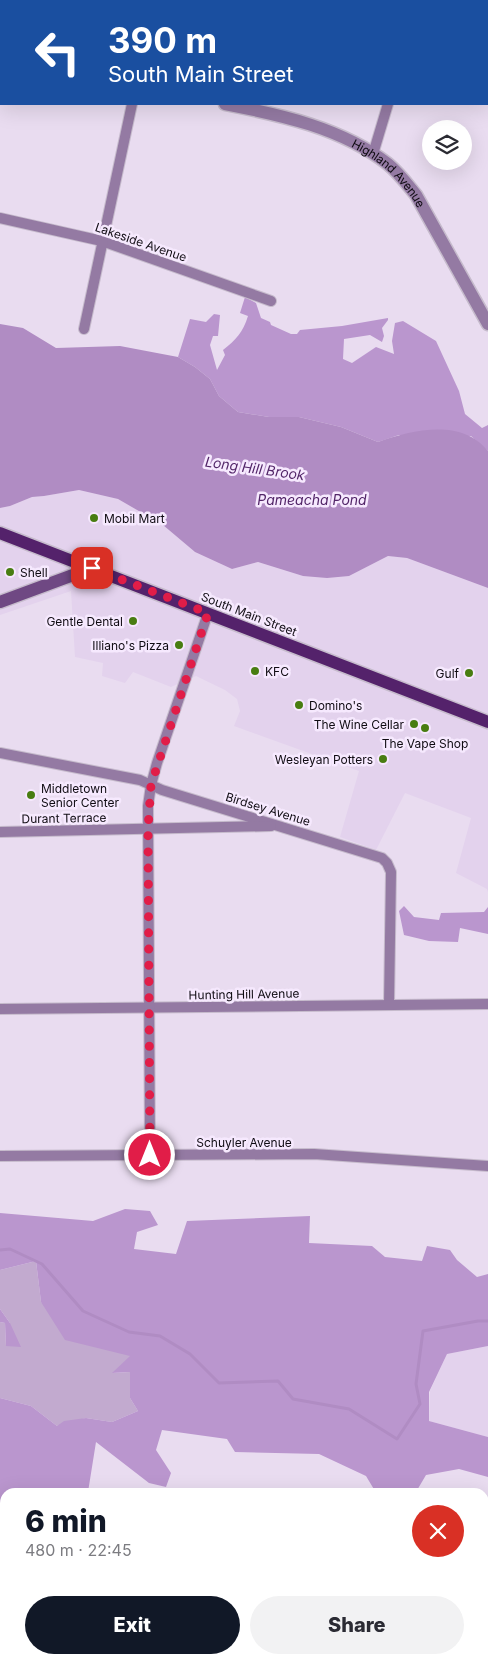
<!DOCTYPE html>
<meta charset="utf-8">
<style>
:root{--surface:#fff;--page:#f2f2f3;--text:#2b2b33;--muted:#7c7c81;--accent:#111827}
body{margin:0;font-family:Inter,sans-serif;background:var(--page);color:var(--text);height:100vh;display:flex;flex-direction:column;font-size:19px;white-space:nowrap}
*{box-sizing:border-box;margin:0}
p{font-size:16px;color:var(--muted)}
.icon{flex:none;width:28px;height:28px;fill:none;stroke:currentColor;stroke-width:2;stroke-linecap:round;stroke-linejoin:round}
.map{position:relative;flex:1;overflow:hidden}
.side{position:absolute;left:0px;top:1488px;width:489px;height:176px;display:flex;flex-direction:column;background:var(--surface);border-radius:15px 15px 0 0;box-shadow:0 5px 20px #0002}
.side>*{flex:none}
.hud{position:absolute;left:0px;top:0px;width:489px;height:105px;box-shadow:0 5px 20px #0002;background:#1a4fa0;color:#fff;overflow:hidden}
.fabs{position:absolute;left:422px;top:120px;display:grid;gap:10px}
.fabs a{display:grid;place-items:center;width:50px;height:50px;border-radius:50%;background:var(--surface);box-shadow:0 5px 20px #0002;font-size:25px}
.pin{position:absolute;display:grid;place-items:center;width:42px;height:42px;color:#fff;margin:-21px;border-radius:10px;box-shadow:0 2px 8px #0006}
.me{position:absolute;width:55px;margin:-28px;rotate:0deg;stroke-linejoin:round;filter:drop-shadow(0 0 4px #0008)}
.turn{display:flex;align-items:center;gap:18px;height:105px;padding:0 25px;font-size:22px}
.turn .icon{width:65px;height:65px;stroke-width:2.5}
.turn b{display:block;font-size:35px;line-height:42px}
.round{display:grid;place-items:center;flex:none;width:52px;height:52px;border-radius:26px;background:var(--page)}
.head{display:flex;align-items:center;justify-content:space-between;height:85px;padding:0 25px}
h1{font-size:30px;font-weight:800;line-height:38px;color:var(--accent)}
.primary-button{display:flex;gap:10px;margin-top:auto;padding:10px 25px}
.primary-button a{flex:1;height:58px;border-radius:30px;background:var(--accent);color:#fff;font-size:20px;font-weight:800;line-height:58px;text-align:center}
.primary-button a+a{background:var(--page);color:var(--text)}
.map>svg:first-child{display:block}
.built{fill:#e3d2ed}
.green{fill:#c2aacf}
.forest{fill:#ba96ce}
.water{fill:#b08cc3}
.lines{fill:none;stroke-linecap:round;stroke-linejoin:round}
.stream{stroke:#b08cc3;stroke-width:3}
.minor-casing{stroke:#c6bbcc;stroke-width:12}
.tertiary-casing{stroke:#c6bbcc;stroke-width:15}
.secondary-casing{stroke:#c6bbcc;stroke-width:15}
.primary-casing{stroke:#c6bbcc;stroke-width:15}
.minor{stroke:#947aa3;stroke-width:10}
.tertiary{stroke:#947aa3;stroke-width:12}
.secondary{stroke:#6f4883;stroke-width:12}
.primary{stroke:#54226b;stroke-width:12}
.route{stroke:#e11d48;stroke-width:9;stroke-dasharray:0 16.2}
.poi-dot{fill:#487d11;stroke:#f6e9fe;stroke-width:2}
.labels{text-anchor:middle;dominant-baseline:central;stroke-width:5;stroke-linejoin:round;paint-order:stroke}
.street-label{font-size:12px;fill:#0f0b12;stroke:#f6e9fe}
.poi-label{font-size:12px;fill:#0f0b12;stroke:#f6e9fe;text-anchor:start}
.water-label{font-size:14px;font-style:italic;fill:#522568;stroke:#f6e9fe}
</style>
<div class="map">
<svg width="488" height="1663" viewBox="0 0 488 1663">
<rect width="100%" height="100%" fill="#e9dcf0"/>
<g class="built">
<polygon points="79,490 118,499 163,525 195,552 232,569 258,562 303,576 349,576 388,556 407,558 488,588 488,892 487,889 456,873 471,818 405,793 376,850 340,837 359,771 234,726 240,711 237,699 225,690 196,676 171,687 133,672 125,683 102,676 103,663 75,657 71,591 0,615 0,508 10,506 32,497 44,496"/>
<polygon points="488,1346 488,1437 429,1421 430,1391 447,1354"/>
</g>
<polygon class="green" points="36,1261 41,1302 131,1356 113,1373 130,1372 130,1398 138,1411 112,1422 86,1418 57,1426 31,1406 0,1398 0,1322 5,1323 6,1346 10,1323 0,1309 0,1270"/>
<g class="forest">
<path d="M245 297 256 303 261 318 270 322 271 325 291 334H297L300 330 342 326 388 318V320L382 328 384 336 382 342 370 335 344 339 343 359 352 363 376 347 394 354 392 341 395 323 403 321 436 341 459 391 465 414 482 428 488 425V451L471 436 399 435 378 442 341 427 299 417H269L238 412 219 396 210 379 195 367 178 357 190 319 206 322 214 314 220 315 218 336H213L210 345 217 370 225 355 223 350C236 340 243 332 248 316L240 313Z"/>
<polygon points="404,906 414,917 439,920 441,913 484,912 488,907 488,934 460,928 458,942 429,941 404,935 399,911"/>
<polygon points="125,1209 150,1211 158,1225 137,1232 134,1249 176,1254 187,1221 310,1216 309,1243 372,1246 385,1257 422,1261 427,1246 450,1250 457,1260 477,1277 488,1274 488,1346 447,1354 429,1392 429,1421 488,1437 488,1477 459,1469 426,1475 416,1492 375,1491 366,1476 319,1454 235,1452 227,1439 162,1430 156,1450 171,1473 166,1487 149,1483 96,1442 88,1492 5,1492 5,1518 0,1517 0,1398 31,1406 57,1426 64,1421 86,1418 112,1422 138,1411 130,1398 130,1372 112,1373 130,1356 65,1340 41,1302 36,1261 0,1270 0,1213 93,1221"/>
<polygon points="0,1309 10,1323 21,1347 6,1346 5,1323 0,1322"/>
</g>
<path class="water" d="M0 324 23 328 56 348 120 346 178 357 195 367 210 379 219 396 238 412 269 417H299L341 427 378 442C413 430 461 418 488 451V588L407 558 388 556 349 576 327 578 303 576 258 562 232 569 195 552 163 525 118 499 79 490 44 496 32 497 10 506 0 508Z"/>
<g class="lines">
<polyline class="stream" points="0,1250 10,1249 42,1264 83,1311 129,1332 160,1336 190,1354 219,1383 278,1381 293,1399 349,1409 397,1439 420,1404 416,1384 423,1331 478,1321 488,1321"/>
<g class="minor-casing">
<g id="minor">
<polyline points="419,1 419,0"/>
<polyline points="373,154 388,104"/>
<polyline points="0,218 102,241 271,301"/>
<polyline points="84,329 132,104"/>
<polyline points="0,753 140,780 162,790 382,858 387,863 391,872 389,1005"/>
<polyline points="0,832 271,826"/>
<polyline points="0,1009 488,1004"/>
<polyline points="150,1155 148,806 151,785 157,763 208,613"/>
<polyline points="0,1156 314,1154 488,1166"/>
<polyline points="484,1546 488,1547"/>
<polyline points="0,1591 5,1592"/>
<polyline points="484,1629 488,1607"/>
<polyline points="384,1659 407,1663"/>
<polyline points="477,1663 478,1659"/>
</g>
</g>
<g class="tertiary-casing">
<g id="tertiary">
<polyline points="0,58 1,58"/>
<path id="s1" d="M225 104C281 115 342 128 388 164 399 173 407 184 416 195L488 324"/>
</g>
</g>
<g class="secondary-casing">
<polyline id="secondary" points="0,602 92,568"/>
</g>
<g class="primary-casing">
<polyline id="primary" points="0,533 488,722"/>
</g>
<use href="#minor" class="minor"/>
<use href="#tertiary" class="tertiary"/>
<use href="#secondary" class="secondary"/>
<use href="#primary" class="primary"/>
</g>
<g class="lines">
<polyline class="route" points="92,568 208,613 151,785 148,829 150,1155"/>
</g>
<g class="poi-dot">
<circle cx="94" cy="518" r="5"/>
<circle cx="10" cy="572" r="5"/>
<circle cx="133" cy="621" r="5"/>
<circle cx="179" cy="645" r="5"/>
<circle cx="255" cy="671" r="5"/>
<circle cx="469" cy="673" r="5"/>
<circle cx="299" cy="705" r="5"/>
<circle cx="414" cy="724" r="5"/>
<circle cx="425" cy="728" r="5"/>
<circle cx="383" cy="759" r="5"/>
<circle cx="31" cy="795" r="5"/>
</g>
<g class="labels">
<g class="street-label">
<text stroke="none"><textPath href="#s1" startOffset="182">Highland Avenue</textPath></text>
<text transform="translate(141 242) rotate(19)">Lakeside Avenue</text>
<text transform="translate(249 614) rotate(21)">South Main Street</text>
<text transform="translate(268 809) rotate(17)">Birdsey Avenue</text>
<text transform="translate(64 818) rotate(-1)">Durant Terrace</text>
<text transform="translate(244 994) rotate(-1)">Hunting Hill Avenue</text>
<text x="244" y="1142">Schuyler Avenue</text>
</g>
<g class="poi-label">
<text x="104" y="518">Mobil Mart</text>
<text x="20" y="572">Shell</text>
<text x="123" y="621" text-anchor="end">Gentle Dental</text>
<text x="169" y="645" text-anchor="end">Illiano's Pizza</text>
<text x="265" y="671">KFC</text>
<text x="459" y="673" text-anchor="end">Gulf</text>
<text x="309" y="705">Domino's</text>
<text x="404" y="724" text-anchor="end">The Wine Cellar</text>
<text x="425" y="743" text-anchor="middle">The Vape Shop</text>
<text x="373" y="759" text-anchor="end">Wesleyan Potters</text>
<text x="41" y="788">Middletown<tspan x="41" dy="14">Senior Center</tspan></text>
</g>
<g class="water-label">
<text transform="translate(255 468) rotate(8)">Long Hill Brook</text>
<text x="312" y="499">Pameacha Pond</text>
</g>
</g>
</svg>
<div class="fabs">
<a><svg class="icon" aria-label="layers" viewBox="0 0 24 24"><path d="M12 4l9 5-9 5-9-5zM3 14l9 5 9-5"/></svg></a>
</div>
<div class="pin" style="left:92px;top:568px;background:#d93025"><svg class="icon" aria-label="arrive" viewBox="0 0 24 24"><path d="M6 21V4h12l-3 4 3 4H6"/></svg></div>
<svg class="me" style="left:150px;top:1155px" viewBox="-20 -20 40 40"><circle r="17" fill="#e11d48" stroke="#fff" stroke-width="3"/><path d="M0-11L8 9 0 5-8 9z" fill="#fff"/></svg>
<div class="hud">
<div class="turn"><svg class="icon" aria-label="left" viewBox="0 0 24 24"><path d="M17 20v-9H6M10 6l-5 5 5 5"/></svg><div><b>390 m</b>South Main Street</div></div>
</div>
<section class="side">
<div class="head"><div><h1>6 min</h1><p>480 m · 22:45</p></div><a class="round" style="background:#d93025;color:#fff"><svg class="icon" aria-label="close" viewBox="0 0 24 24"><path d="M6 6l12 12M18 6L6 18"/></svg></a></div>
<div class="primary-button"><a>Exit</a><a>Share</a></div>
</section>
</div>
